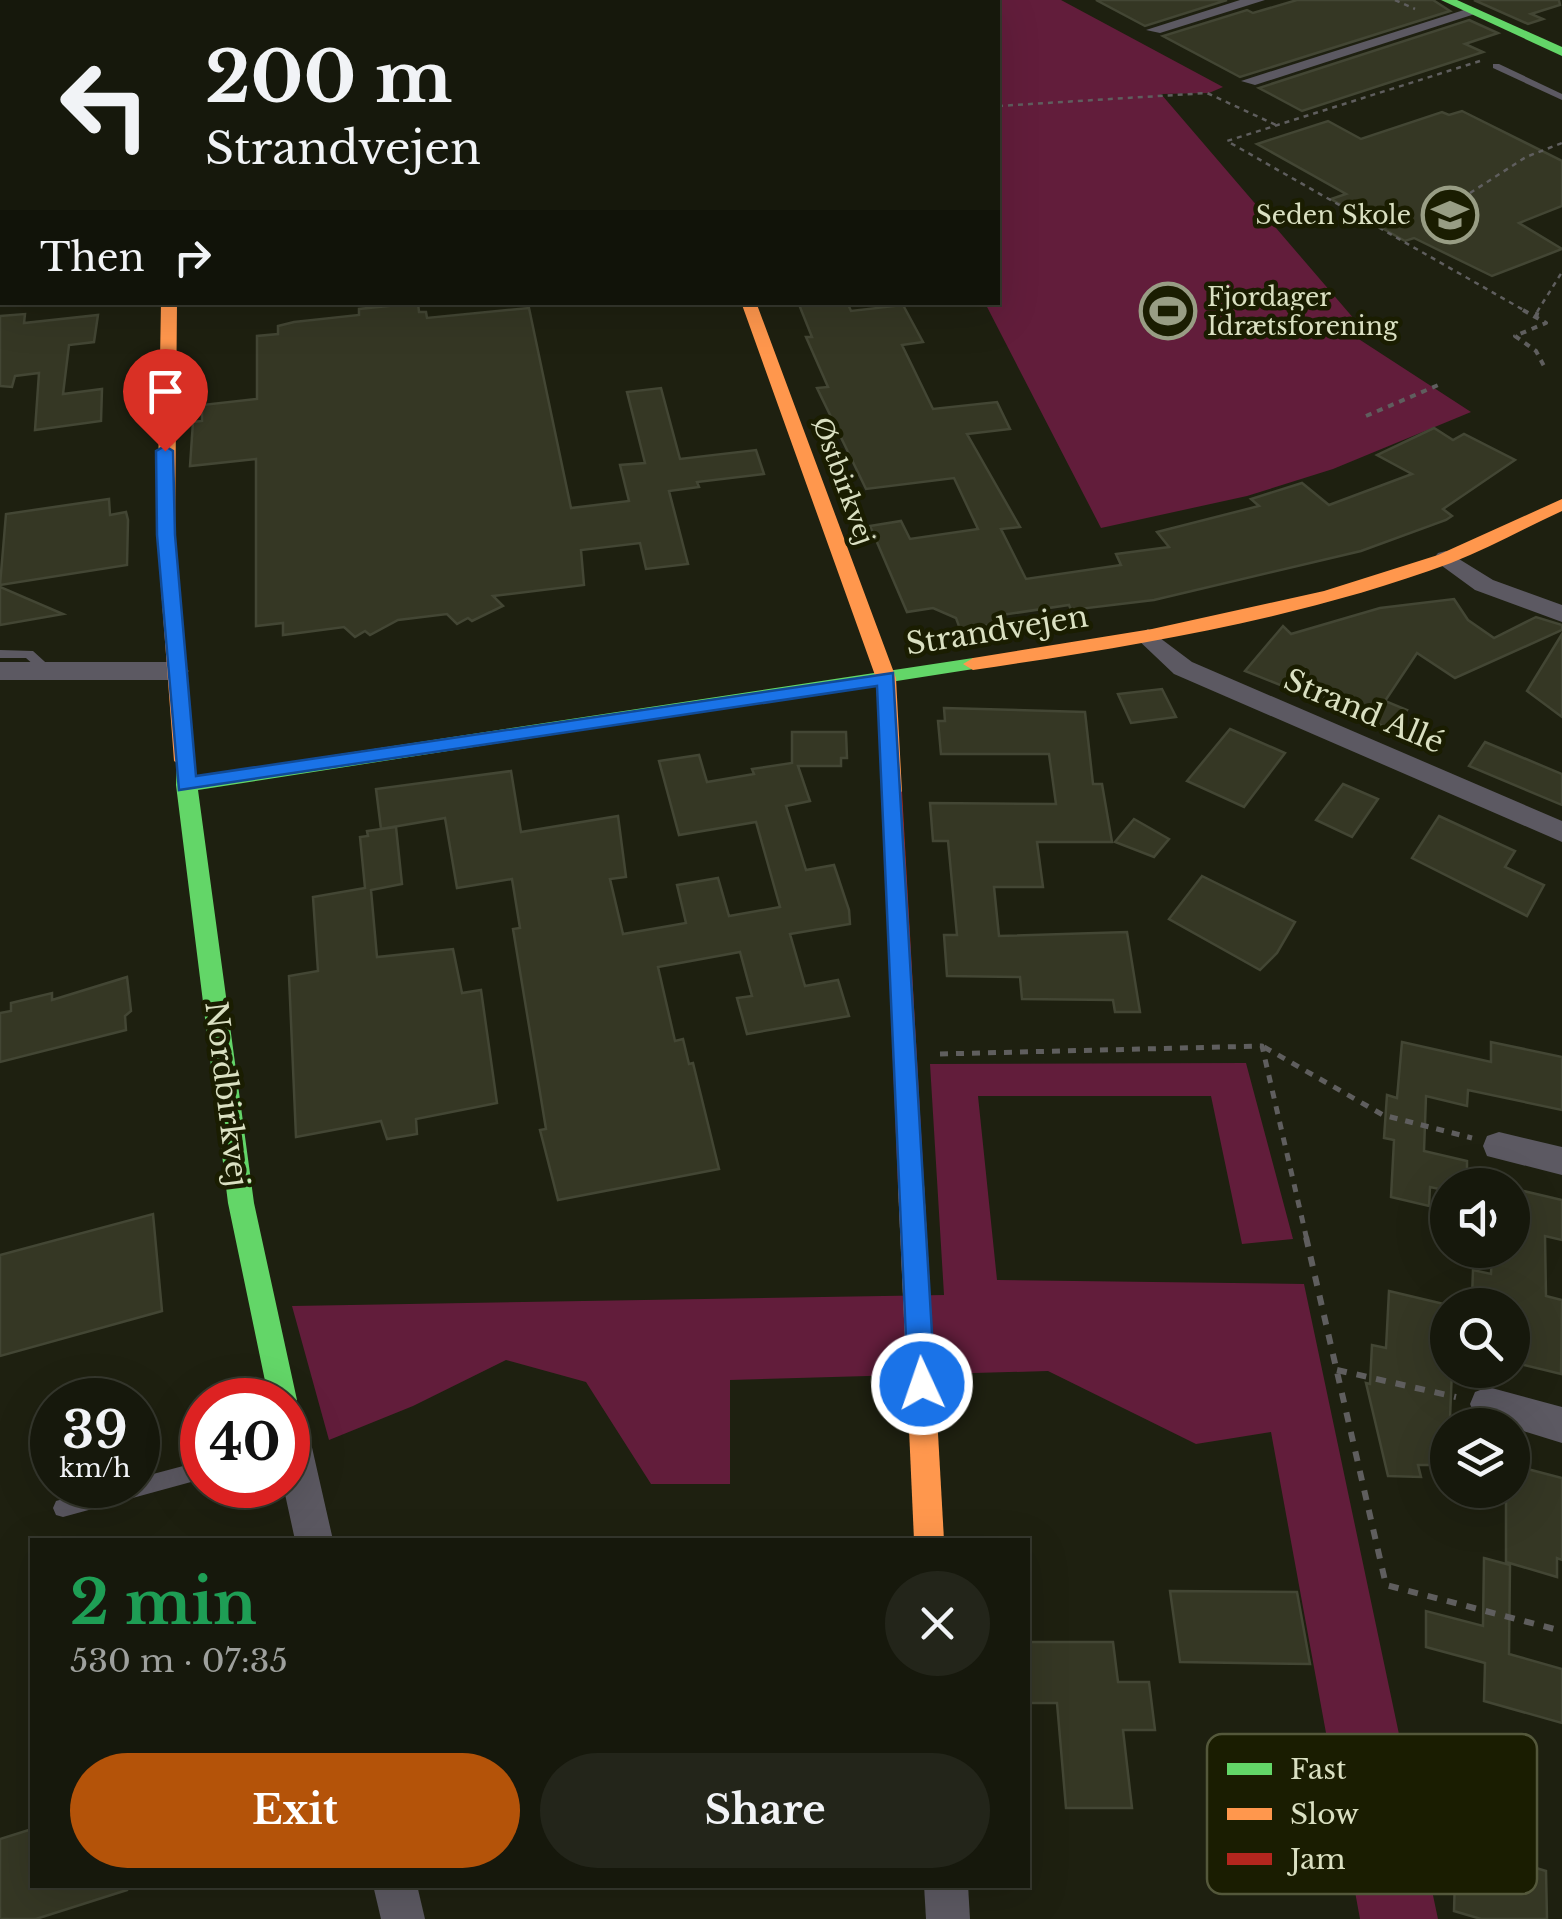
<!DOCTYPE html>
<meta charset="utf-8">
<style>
:root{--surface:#16180c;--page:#23251a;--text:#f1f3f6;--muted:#9ea09d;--line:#35372d;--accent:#b45309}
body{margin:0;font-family:"Libre Baskerville",serif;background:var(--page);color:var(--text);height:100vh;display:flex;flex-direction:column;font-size:38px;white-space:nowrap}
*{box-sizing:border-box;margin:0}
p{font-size:32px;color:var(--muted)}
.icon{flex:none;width:55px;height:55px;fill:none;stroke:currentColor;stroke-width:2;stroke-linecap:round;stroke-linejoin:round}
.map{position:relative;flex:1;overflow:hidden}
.side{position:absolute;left:30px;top:1538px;width:1000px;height:350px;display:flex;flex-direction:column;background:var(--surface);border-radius:0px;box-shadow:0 10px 40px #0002,0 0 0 2px var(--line)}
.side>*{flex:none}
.guide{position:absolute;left:0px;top:0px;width:1000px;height:305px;box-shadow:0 10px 40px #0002,0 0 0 2px var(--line);background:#16180c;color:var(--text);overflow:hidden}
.fabs{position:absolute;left:1430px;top:1168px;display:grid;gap:20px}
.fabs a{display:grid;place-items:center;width:100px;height:100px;border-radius:50%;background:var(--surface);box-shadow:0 10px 40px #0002,0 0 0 2px var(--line);font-size:50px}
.speed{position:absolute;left:30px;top:1378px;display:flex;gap:20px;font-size:50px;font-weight:700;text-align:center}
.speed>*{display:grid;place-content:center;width:130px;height:130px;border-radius:50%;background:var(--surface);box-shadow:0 10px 40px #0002,0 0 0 2px var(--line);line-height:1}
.speed small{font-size:25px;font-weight:400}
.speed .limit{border:15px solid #d22;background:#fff;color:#111}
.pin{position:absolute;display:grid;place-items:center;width:85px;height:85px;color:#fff;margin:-102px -42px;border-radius:50% 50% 50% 0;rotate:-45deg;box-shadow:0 0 10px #0007}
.pin .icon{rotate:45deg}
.me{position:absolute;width:110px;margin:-55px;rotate:357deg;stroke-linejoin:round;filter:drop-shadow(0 0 8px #0008)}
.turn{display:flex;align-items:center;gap:35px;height:210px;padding:0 40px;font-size:45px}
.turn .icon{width:130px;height:130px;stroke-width:2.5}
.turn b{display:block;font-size:70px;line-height:85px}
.then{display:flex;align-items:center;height:95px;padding:0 40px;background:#0003;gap:20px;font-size:38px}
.round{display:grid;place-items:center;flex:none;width:105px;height:105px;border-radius:52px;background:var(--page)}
.head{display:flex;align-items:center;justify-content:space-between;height:170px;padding:0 40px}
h1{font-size:60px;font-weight:700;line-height:75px;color:#1e9e55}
.primary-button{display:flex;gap:20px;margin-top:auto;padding:20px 40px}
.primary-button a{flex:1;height:115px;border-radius:60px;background:var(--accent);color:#fff;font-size:40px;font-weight:700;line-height:115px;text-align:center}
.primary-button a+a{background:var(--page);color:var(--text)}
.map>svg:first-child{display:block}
.green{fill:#621d3b}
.building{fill:#353724;stroke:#434634;stroke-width:2.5}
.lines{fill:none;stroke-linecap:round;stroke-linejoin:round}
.path-far3{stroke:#5f5e5e;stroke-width:2.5;stroke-dasharray:5 5;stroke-linecap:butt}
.path-far2{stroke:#5f5e5e;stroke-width:4;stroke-dasharray:6 6;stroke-linecap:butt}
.path-far1{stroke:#5f5e5e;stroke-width:5;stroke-dasharray:8 8;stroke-linecap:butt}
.path{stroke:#5f5e5e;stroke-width:6;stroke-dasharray:10 10;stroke-linecap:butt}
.lane{fill:#5c5962;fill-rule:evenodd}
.street{fill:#5c5962;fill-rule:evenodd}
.fast{fill:#63d668;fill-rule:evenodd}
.slow{fill:#ff974d;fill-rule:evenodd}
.jam{fill:#b3261e;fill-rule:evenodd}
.route{fill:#1a73e8;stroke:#114b97;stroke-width:2.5}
.labels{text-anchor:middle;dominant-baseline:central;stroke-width:9;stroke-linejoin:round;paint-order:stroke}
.far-poi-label{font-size:25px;fill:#dae0c2;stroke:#1a1d01;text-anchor:end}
.far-street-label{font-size:25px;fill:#dae0c2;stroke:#1a1d01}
.street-label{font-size:30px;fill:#dae0c2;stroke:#1a1d01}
.key{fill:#1a1d01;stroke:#54583b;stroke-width:2.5}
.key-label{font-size:28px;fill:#dae0c2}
</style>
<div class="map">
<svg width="1562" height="1919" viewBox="0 0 1562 1919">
<rect width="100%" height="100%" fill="#1e2010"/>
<g class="green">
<polygon points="315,0 1061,0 1223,87 1209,93 1161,94 1355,320 1351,334 1471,412 1333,469 1247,496 1101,528 985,303 998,302 998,2"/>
<polygon points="1246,1063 1293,1239 1242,1244 1211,1096 978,1096 997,1280 1304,1284 1438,1919 1360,1919 1271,1432 1196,1444 1048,1371 730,1380 730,1484 651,1484 586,1382 506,1360 413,1406 329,1440 292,1306 944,1295 930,1064"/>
</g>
<g class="building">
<polygon points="1096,0 1227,0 1145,26"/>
<polygon points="1297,0 1433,0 1450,11 1240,77 1163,36 1247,10 1253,13"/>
<polygon points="1474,0 1559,0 1560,5 1531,14 1543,19 1528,24"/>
<polygon points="1469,20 1498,33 1465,44 1483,52 1302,111 1259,88"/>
<polygon points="1462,111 1562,161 1562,206 1519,223 1562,249 1492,276 1414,238 1405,241 1331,199 1346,194 1257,144 1328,121 1361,139 1442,112 1449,115"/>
<polygon points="798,302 847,302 851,311 903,305 923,342 902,345 933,409 997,402 1010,429 967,434 1020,527 1001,529 1026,579 1121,565 1116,554 1169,547 1157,532 1259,506 1251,499 1302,483 1329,505 1412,474 1377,455 1434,428 1453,440 1464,434 1515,460 1443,509 1452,516 1446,520 1361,551 1154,600 1071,610 1069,605 995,616 998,624 960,629 956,618 933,608 907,612 870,526 901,521 910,539 978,529 954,478 866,489 817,388 828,387 806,337 812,337"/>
<polygon points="418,303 419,312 426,312 427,318 529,308 571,508 629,501 620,465 645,463 627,392 661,388 680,459 756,450 764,474 697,482 699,487 669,491 688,564 646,569 640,543 581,550 584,585 493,596 503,606 472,621 468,618 457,624 447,614 398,620 370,635 365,631 355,637 344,627 283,635 283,623 256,626 256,459 190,466 193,422 202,421 202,405 257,399 257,336 278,334 278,326 294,322 359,315 359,309"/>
<polygon points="25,314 24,323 98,315 94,342 69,345 63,394 102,389 101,421 35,430 39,373 15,376 12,387 0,386 0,316"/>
<polygon points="109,499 110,515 126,512 128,520 127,565 0,585 6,514"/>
<polygon points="0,587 63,614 0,625"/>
<polygon points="1454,599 1468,620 1494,638 1536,617 1562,625 1562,630 1455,678 1417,653 1385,701 1407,710 1393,730 1245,671 1283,626 1291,634 1380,608"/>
<polygon points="1562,634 1562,717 1527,691"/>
<polygon points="1162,689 1176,717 1131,723 1118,694"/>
<polygon points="944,708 1085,712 1093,784 1102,784 1112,842 1037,842 1043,887 994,887 999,936 1127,932 1140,1012 1115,1012 1113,1000 1022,999 1020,977 947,976 944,935 957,935 948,841 933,841 930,803 1056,804 1049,754 941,754 938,721 945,721"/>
<polygon points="1230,729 1285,753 1244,807 1187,781"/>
<polygon points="792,732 846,732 847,758 841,758 841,766 798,766 810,801 786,806 806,870 834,865 849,910 850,924 790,934 805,986 838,980 849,1016 747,1034 737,998 752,996 740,952 658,967 675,1041 683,1039 689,1064 693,1063 719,1169 558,1200 540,1130 546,1129 513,929 520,928 512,879 457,888 445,818 381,829 376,789 511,771 521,832 618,816 626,877 610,879 623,934 686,923 677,885 718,878 729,916 780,907 756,822 679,835 659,761 699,755 707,782 754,774 752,769 792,763"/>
<polygon points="1485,742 1562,774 1562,805 1469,766"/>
<polygon points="1343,784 1378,799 1352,837 1316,820"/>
<polygon points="1439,816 1515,851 1505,867 1544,885 1527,916 1412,858"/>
<polygon points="1134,819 1169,839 1154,857 1115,842"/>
<polygon points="396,827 402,884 371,890 377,957 453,949 462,993 481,990 497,1103 416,1119 417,1134 387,1139 381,1121 296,1137 289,976 318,971 313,897 365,888 360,837 368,836 367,831"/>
<polygon points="1202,876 1295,922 1277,953 1260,970 1169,919"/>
<polygon points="127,977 131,1011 125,1016 126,1030 0,1062 0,1013 11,1011 11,1003 52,993 52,1000"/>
<polygon points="1402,1042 1491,1062 1491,1042 1562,1057 1562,1110 1468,1090 1467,1106 1426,1096 1424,1151 1467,1161 1467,1185 1448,1185 1448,1191 1430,1187 1429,1206 1391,1197 1394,1140 1384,1138 1387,1095 1397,1098"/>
<polygon points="1515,1189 1562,1200 1562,1240 1545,1236 1546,1296 1562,1300 1561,1374 1512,1362 1512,1305 1472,1298 1473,1270 1491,1274 1492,1250 1512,1250"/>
<polygon points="153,1214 162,1311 0,1356 0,1255"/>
<polygon points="1389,1291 1448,1305 1448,1370 1452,1370 1448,1465 1418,1465 1421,1477 1388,1476 1366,1383 1370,1384 1372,1345 1386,1348"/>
<polygon points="1512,1465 1562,1478 1562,1560 1557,1558 1557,1577 1506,1562 1506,1490 1512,1490"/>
<polygon points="1484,1558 1510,1565 1509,1654 1562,1669 1562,1723 1484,1701 1485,1663 1426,1647 1426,1611 1483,1626"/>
<polygon points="1170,1591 1297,1592 1310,1664 1180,1662"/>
<polygon points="1028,1642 1113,1642 1118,1682 1149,1682 1155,1730 1123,1730 1132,1808 1066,1808 1057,1703 1028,1703"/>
<polygon points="32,1829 32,1885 127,1885 127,1890 36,1919 0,1919 0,1839"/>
<polygon points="1456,1844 1546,1871 1547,1919 1481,1919 1454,1911"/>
</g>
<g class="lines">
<g class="path-far3">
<polyline points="1395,0 1415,9"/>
<polyline points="1480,61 1227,141 1527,312"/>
<polyline points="998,106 1207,93 1276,125"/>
<polyline points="1470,193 1526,157 1562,143"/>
<polyline points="1537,312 1562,272"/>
</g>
<g class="path-far2">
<polyline points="1523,310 1546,323 1515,336 1536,351 1545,368"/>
<polyline points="1536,318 1538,310"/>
<polyline points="1366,416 1443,383"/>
</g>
<g class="path-far1">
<polyline points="1264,1047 1383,1115 1472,1138"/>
<polyline points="940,1054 1262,1046 1307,1240"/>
</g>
<g class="path">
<polyline points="1306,1237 1386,1585 1562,1631"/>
<polyline points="1337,1370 1456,1397"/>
</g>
<g class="lane">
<polygon points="1493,64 1499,64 1562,94 1562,100 1493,68"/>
<polygon points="0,650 33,651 55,671 54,674 44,674 26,658 0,658"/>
<polygon points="202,1461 202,1479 63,1517 56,1515 53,1508 56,1501 63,1499 113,1485 138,1485 138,1478"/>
</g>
<g class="street">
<polygon points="1240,0 1265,0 1160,33 1146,30"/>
<polygon points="1467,9 1481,12 1255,85 1241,81"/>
<polygon points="1446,551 1493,580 1562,605 1562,622 1475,590 1438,563 1434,558 1438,553"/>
<polygon points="1148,629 1192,662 1562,821 1562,842 1174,674 1135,637"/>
<polygon points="0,662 176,662 189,671 176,680 0,680"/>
<polygon points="1499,1132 1562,1147 1562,1175 1487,1156 1483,1146 1487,1136"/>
<polygon points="1488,1387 1562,1407 1562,1443 1475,1416 1470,1404 1475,1392"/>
<polygon points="288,1403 301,1409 306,1421 333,1540 295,1540 283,1485 288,1485"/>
<polygon points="373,1885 417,1885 425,1919 381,1919"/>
<polygon points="924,1885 968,1885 970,1919 926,1919"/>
</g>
<g class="fast">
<polygon points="1441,0 1457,0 1562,47 1562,56"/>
<polygon points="973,658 980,660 980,668 198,790 254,1203 297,1400 288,1411 288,1400 269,1400 228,1203 176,785 177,756 191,756 196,776"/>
</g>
<g class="slow">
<polygon points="161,302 177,302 175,535 194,761 184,768 174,761 157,535"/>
<polygon points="741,302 756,302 896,678 902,792 899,797 892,799 882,792 876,678"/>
<path d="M1562 499V511C1525 528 1489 548 1451 563 1297 620 1134 646 973 670L963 664 973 658 1152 629 1324 591 1438 555Z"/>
<polygon points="911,1174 920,1177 924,1185 944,1540 914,1540 898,1185 902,1177"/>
</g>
<polygon class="jam" points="892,785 902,792 924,1185 920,1193 911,1196 902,1193 898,1185 882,792"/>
</g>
<polygon class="route" points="165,446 173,451 175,535 196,776 893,673 935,1384 931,1393 922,1397 912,1393 908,1384 877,686 179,790 157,535 156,451"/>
<defs>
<g id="school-ring" transform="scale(2.875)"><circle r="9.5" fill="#1a1d01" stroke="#989d84" stroke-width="1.5"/><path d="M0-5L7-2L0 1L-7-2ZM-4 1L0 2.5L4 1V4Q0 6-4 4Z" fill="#989d84"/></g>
<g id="stadium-ring" transform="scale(2.875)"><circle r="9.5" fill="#1a1d01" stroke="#989d84" stroke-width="1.5"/><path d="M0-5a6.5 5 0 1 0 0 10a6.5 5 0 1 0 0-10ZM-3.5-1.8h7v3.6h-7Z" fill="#989d84"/></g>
</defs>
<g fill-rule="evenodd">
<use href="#school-ring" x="1450" y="215"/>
<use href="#stadium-ring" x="1168" y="311"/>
</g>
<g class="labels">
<g class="far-poi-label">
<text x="1411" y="215">Seden Skole</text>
<text x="1207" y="297" text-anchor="start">Fjordager<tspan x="1207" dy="29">Idrætsforening</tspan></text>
</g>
<g class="far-street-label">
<text transform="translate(843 481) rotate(70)">Østbirkvej</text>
</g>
<g class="street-label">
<text transform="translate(997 630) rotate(-9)">Strandvejen</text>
<text transform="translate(1364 711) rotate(23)">Strand Allé</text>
<text transform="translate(227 1094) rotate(83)">Nordbirkvej</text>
</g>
</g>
<rect x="1207" y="1734" width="330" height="160" rx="15" class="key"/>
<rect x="1227" y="1763" width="45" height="12" fill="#63d668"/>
<rect x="1227" y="1808" width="45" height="12" fill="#ff974d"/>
<rect x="1227" y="1853" width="45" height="12" fill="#b3261e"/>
<g class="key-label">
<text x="1290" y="1779">Fast</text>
<text x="1290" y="1824">Slow</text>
<text x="1290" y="1869">Jam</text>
</g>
</svg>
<div class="fabs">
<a><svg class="icon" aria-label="sound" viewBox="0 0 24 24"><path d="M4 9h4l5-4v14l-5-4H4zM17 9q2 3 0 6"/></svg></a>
<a><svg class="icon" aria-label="search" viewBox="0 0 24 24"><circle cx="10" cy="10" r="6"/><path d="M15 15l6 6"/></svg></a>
<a><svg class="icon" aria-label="layers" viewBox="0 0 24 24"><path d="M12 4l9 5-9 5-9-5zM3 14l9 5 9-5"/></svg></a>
</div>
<div class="speed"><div>39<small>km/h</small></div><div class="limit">40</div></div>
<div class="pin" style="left:165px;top:451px;background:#d93025"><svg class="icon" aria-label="arrive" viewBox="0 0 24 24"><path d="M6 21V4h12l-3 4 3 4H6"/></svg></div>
<svg class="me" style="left:922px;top:1384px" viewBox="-20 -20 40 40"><circle r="17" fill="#1a73e8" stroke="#fff" stroke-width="3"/><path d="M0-11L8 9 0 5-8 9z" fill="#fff"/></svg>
<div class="guide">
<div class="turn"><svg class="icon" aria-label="left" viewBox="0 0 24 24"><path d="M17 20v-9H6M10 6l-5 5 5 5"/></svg><div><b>200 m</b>Strandvejen</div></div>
<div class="then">Then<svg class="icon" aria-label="right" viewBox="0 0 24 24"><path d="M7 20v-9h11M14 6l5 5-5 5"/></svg></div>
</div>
<section class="side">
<div class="head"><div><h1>2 min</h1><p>530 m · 07:35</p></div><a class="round"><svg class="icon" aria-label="close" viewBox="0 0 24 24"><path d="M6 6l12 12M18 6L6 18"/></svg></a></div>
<div class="primary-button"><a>Exit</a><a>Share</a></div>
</section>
</div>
